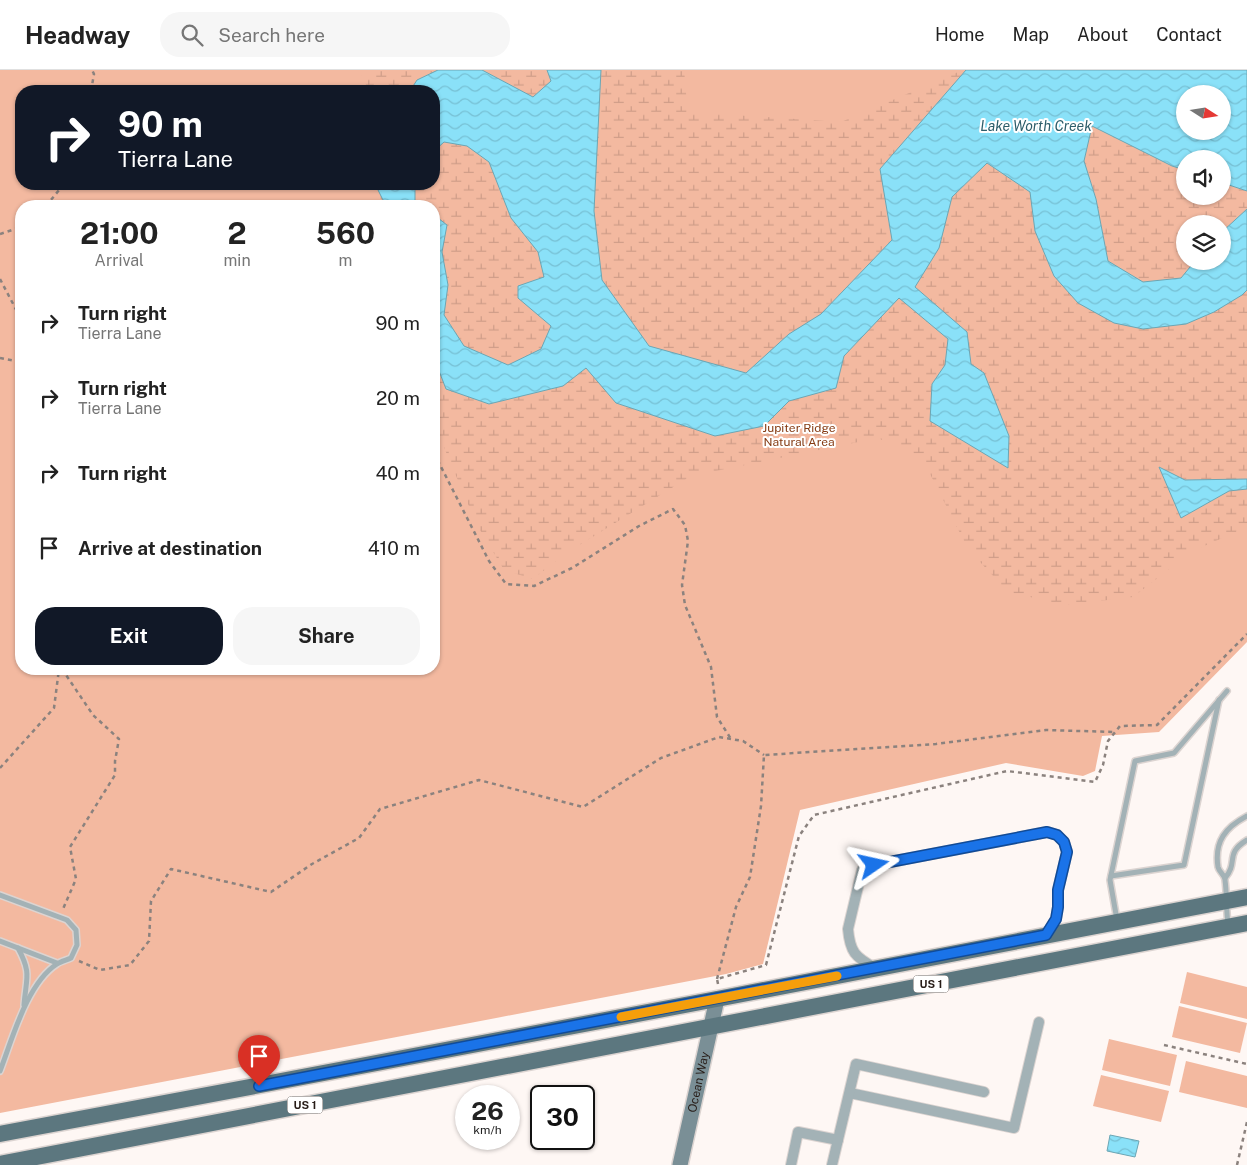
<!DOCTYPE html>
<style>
:root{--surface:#fff;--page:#f6f6f6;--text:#222;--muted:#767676;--line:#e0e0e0;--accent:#111827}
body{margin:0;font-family:"Public Sans",sans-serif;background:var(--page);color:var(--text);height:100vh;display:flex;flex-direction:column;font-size:19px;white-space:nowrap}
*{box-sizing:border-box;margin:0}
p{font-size:16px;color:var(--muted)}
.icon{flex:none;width:28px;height:28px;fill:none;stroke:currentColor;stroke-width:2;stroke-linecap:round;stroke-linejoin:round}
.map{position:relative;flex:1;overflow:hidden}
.side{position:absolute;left:15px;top:130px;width:425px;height:475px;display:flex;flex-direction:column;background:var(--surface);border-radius:20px;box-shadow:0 1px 4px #0004}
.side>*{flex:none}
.banner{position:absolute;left:15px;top:15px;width:425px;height:105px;border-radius:20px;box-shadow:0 1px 4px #0004;background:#111827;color:#fff;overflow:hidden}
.needle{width:32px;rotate:102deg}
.fabs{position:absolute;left:1176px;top:15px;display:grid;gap:10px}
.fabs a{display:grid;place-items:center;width:55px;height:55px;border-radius:50%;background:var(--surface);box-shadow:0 1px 4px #0004;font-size:25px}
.speed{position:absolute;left:455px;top:1015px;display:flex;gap:10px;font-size:25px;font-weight:700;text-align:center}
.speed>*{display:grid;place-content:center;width:65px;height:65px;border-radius:50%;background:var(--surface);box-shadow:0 1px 4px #0004;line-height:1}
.speed small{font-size:12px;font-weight:400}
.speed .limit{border:2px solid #111;border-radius:8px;background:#fff;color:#111}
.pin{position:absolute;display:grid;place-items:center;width:42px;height:42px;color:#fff;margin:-51px -21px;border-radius:50% 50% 50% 0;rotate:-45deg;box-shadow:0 0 5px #0007}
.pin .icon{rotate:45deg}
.me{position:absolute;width:55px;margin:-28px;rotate:79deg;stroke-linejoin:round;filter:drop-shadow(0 0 4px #0008)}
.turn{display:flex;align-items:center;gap:18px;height:105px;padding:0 20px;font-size:22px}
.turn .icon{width:65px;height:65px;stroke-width:2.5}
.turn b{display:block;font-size:35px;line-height:42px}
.eta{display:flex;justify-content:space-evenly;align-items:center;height:85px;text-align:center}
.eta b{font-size:30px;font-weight:700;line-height:35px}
.action{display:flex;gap:10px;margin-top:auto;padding:10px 20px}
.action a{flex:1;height:58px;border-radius:20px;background:var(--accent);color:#fff;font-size:20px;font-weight:700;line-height:58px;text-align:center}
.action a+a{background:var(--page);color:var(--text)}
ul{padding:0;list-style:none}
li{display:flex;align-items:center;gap:15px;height:75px;padding:0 20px}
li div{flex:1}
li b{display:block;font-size:19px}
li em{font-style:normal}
header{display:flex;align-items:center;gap:30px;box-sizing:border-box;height:70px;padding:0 25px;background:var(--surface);border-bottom:1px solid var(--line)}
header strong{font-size:24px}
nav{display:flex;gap:28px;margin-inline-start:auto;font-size:18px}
.search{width:350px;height:45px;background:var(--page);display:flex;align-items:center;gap:12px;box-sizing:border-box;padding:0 18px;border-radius:20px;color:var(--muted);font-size:19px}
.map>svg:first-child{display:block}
.green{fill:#f3b9a0;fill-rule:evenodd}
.wetland{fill:url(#wetland-marsh)}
.water{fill:url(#water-waves);stroke:#6ca6b4;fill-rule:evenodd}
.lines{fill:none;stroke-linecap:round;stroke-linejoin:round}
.lane-casing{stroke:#dcd4d1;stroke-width:8}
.street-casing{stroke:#dcd4d1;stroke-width:12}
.secondary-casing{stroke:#dcd4d1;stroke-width:18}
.primary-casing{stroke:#dcd4d1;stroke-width:19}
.path{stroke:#8b827e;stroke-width:2.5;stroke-dasharray:4 4;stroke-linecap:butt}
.lane{stroke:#a3b2b6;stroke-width:5}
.street{stroke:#a3b2b6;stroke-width:10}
.secondary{stroke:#7a8f96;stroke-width:15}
.primary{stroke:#5c777f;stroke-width:16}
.route-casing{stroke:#114b97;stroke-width:12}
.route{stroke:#1a73e8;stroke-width:9}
.slow{stroke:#f59e0b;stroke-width:9}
.labels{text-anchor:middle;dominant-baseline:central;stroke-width:4;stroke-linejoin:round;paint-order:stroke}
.shield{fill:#fff;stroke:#68605d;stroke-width:1}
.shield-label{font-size:11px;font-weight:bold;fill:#271c17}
.park-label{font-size:12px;fill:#853b13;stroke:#fff}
.street-label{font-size:12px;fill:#271c17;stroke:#fff}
.water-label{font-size:14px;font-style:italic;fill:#2c5d6a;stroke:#fff}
</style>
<header>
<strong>Headway</strong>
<div class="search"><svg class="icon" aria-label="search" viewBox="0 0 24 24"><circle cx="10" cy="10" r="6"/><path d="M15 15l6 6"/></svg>Search here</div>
<nav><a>Home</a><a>Map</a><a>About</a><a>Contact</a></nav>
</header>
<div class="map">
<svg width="1247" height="1095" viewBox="0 0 1247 1095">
<defs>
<pattern id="wetland-marsh" width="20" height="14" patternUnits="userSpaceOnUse" patternTransform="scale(1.25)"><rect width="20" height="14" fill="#f3b9a0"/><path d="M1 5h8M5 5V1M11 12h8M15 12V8" fill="none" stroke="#d09e89"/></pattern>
<pattern id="water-waves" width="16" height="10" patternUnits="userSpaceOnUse" patternTransform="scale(1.25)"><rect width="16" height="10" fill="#8ae1f8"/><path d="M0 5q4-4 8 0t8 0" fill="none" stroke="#77c0d4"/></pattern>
</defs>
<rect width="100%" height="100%" fill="#fef7f4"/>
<g class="green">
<path d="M0 0H1066L1185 61 1247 81V572L1159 662 1102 666 1095 701 1083 706 1006 693 800 740 763 894 726 904 0 1043ZM21 21H434V114H21ZM1185 89H1222V126H1185ZM21 136H434V599H21ZM1185 154H1222V191H1185Z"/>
<polygon points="1187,902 1247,917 1247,949 1180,933"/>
<polygon points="1179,936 1247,953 1240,983 1172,967"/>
<polygon points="1109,969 1177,985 1170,1016 1102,1000"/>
<polygon points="1186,991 1247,1006 1247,1038 1179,1022"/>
<polygon points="1101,1005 1169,1021 1161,1052 1093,1036"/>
</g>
<g class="wetland">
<polygon points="357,0 684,0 688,42 841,52 963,0 968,0 1030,122 1035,161 1114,253 1143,259 1187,254 1242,225 1247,220 1247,457 1193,481 1133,527 1065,535 1008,522 968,479 923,390 878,368 691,406 565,484 533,509 504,500 477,455 434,354 434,136 382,136 378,114 434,114 434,21 369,21 361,4"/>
<polygon points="1092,56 1172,96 1185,100 1185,126 1222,126 1223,113 1247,121 1247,139 1223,161 1222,154 1185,154 1185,191 1195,191 1181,208 1143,212 1107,191 1096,129 1084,91"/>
</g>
<g class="water">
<path d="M438 0H482L533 27 551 11 547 0H601L594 141 602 210 649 276 746 303 789 264 821 244 892 170 880 99 966 0H1247V121L1223 113 1222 89H1185V100L1172 96 1092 56 1084 91 1096 129 1108 191 1143 212 1181 208 1195 191H1222L1223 161 1247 139V220L1242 225 1214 242 1186 254 1143 259 1114 253 1078 233 1054 206 1035 161 1030 122 987 93 952 127 939 178 915 217 967 262 971 294 984 303 1009 366 1008 398 930 351 932 314 945 295 948 269 899 228 844 286 836 318 789 331 764 356 715 366 616 333 586 298 563 316 489 334 446 319 434 288V145L447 155 442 182 448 215 444 245 464 276 508 295 541 279 551 256 518 228V216L544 207 538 182 511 148 489 92 467 76 444 72 434 81V21H410L417 10ZM1185 24H1222V61H1185Z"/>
<polygon points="379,114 415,114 415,131 423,136 386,136 378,120"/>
<polygon points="1159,397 1185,410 1247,409 1247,419 1229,421 1181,448"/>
<polygon points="1110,1065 1139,1071 1135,1087 1107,1081"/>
</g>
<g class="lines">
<g class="lane-casing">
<g id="lane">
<polyline points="1111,806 1184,795 1219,630"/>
<path d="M1225 808C1239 792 1224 784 1247 770"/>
<path d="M0 825 67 850 76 860 77 875 71 888C67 890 61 891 57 894 27 913 12 970 0 1001"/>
<polyline points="1117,850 1110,810 1135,691 1174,683 1227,621"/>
<path d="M1228 854C1226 840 1227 824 1225 810 1225 805 1219 802 1218 797 1214 771 1226 757 1247 746"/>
<polyline points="0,871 57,893"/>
<path d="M18 878C32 904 26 908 24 935"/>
</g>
</g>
<g class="street-casing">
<g id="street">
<path d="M875 898C855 887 850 882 848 859L862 800 874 795 1047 762 1057 765 1064 772 1067 782 1058 820V837L1056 849 1047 865"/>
<polyline points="850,1023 1014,1058 1039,952"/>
<polyline points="791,1095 798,1062 838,1070"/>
<polyline points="832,1095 856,994 984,1022"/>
</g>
</g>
<g class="secondary-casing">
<g id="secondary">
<path id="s1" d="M680 1095 717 929"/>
</g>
</g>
<g class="primary-casing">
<g id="primary">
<polyline points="0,1064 722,928 1247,827"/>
<polyline points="0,1094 1247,853"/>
</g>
</g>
<g class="path">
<polyline points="91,21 94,4 92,0"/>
<polyline points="46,136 64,114"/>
<polyline points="0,164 21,157"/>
<polyline points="0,209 21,249"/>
<polyline points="0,288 21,292"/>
<polyline points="434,383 489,491 506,514 534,516 572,498 639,456 673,439 685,455 688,471 682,515 685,535 711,597 717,647 731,669"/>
<polyline points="62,599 93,645 119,669 115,691 115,705 70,777 76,809 63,839"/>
<polyline points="0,698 54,638 59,599"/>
<polyline points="79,891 100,900 130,895 149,871 151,831 171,799 271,822 312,794 359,768 380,739 479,710 583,737 661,688 719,667 743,671 764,685"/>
<polyline points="717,909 736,837 750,807 761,736 764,685 936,674 1046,660 1115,662"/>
<polyline points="718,914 717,909 766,895 799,766 814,745 1007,701 1095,712 1103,695 1108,671 1120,656 1157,655 1247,564"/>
<polyline points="1164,975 1247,994"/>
<polyline points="1237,1095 1247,1052"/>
</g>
<use href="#lane" class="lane"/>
<use href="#street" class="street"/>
<use href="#secondary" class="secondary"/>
<use href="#primary" class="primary"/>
</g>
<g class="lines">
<g class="route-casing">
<polyline id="route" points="259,1016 1046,865 1056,849 1058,837 1058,820 1067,782 1064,772 1057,765 1047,762 874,795"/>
</g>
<use href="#route" class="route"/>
<polyline class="slow" points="621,947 837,906"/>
</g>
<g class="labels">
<g class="shield">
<rect x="913.5" y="905.5" width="35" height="17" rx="4"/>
<rect x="287.5" y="1026.5" width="35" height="17" rx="4"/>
</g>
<g class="shield-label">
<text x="931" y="914">US 1</text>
<text x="305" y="1035">US 1</text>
</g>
<g class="park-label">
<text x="799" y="358">Jupiter Ridge<tspan x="799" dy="14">Natural Area</tspan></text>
</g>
<g class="street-label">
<text stroke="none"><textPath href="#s1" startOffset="85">Ocean Way</textPath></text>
</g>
<g class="water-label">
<text x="1036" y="56">Lake Worth Creek</text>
</g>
</g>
</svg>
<div class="fabs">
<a><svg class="needle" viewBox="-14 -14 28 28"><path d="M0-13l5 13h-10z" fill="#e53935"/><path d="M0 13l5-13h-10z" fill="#767676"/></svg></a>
<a><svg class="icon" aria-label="sound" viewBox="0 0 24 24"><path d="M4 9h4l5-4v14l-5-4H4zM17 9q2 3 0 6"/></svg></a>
<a><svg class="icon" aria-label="layers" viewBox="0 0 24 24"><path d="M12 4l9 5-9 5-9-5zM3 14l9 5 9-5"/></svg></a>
</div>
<div class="speed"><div>26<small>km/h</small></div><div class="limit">30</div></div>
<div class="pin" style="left:259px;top:1016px;background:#d93025"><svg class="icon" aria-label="arrive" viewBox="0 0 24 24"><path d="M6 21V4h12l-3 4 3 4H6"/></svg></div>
<svg class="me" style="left:874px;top:795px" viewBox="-20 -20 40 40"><path d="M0-17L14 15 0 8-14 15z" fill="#1a73e8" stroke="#fff" stroke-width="4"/></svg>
<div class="banner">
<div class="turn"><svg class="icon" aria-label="right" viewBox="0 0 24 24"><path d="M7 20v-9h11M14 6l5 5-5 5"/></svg><div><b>90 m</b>Tierra Lane</div></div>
</div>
<section class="side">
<div class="eta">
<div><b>21:00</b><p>Arrival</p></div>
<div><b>2</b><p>min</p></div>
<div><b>560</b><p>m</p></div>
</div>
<ul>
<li><svg class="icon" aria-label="right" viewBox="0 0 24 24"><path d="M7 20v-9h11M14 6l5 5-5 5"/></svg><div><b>Turn right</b><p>Tierra Lane</p></div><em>90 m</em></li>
<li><svg class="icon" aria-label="right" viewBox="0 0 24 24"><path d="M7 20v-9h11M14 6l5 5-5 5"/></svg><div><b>Turn right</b><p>Tierra Lane</p></div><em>20 m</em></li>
<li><svg class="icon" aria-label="right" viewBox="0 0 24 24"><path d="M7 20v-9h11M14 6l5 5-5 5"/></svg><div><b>Turn right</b></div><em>40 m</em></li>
<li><svg class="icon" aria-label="arrive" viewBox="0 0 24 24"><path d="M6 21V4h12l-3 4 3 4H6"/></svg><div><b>Arrive at destination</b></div><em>410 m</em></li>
</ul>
<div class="action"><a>Exit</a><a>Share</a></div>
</section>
</div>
